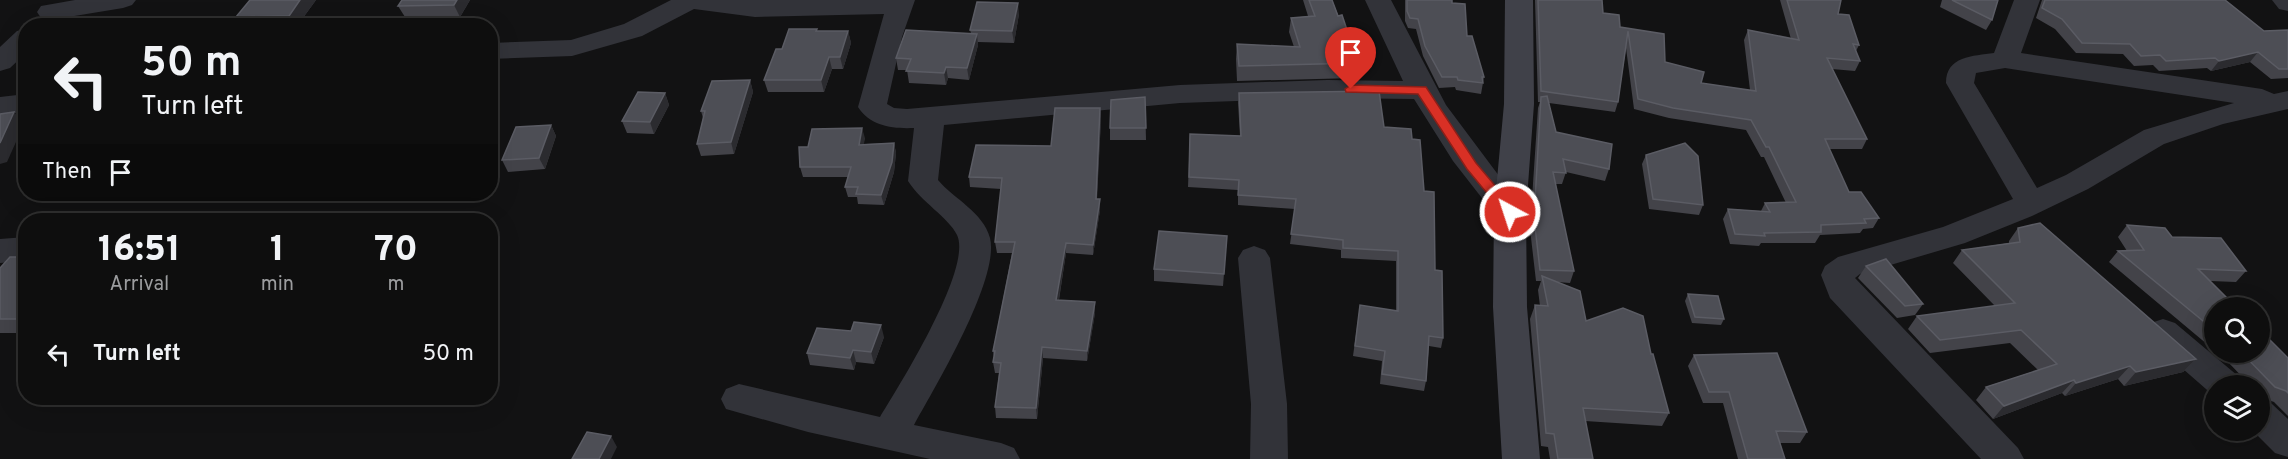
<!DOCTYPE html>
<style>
:root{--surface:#0e0e0e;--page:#1c1c1c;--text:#f1f3f6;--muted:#9b9c9e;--line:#2e2e2e}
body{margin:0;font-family:Overpass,sans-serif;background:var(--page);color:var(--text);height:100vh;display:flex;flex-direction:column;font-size:22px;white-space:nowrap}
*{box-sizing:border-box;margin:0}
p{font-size:20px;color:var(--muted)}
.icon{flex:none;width:33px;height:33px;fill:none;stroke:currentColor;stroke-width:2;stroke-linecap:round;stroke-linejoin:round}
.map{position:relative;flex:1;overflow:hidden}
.drawer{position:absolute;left:18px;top:213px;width:480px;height:192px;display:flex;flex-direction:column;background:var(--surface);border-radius:24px;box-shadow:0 6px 24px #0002,0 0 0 2px var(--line)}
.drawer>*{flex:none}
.guide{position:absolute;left:18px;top:18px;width:480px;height:183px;border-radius:24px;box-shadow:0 6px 24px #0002,0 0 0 2px var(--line);background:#0e0e0e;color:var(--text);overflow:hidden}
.buttons{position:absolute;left:2204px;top:297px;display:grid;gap:12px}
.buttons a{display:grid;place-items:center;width:66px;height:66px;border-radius:50%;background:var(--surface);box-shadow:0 6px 24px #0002,0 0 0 2px var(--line);font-size:30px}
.pin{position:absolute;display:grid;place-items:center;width:51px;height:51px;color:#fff;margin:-62px -26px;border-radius:50% 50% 50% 0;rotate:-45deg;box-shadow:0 0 6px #0007}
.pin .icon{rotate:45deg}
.me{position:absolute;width:66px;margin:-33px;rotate:320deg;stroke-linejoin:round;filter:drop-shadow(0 0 4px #0008)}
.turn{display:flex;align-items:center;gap:21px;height:126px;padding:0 24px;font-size:27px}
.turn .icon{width:78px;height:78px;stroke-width:2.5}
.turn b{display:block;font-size:42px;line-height:51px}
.then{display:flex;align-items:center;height:57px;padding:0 24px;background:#0003;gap:12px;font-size:22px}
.eta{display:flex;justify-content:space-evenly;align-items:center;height:102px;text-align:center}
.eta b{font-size:36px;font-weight:800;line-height:42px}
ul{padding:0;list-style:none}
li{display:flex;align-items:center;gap:18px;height:78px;padding:0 24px}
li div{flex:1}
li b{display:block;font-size:22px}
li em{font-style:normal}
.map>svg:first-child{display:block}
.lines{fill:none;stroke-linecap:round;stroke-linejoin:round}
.street{fill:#323339;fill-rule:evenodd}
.secondary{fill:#404149;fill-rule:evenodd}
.wall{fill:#434349}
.shaded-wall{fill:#2b2b2f}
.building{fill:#4d4e55;stroke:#5b5c64;stroke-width:1.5}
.route{fill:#d93025;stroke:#8d1f18;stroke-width:1.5}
</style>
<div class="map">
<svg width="2288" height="459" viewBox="0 0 2288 459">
<rect width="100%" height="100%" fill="#121213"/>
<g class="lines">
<g class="street">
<polygon points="75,0 136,0 132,5 123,8 50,20 41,18 37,12 41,6"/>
<path d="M671 0H915L902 37 887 104 894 108 907 109 1180 85 1327 80 1403 81 1365 0H1391L1446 105 1526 212 1521 220 1510 223 1499 220 1453 161 1414 99 1327 98 1180 103 944 125 938 180C954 199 983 212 990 238 1000 279 935 387 914 425L1001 443 1014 448 1020 459H930L808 432 726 409 721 399 726 389 739 384 880 417C899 386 973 268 957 235 948 217 921 202 908 181L914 128C893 129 870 126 858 107L884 14 755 17 694 9 642 36 572 56 490 59V43L571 40 624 24Z"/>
<path d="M2014 0H2040L2021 53 2262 89 2274 94 2288 91V109L2223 124 2164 144 2088 189 2032 216 1965 243 1860 274 1855 278 2018 448 2024 459H1981L1830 298 1821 275 1825 266 1838 257 1943 227 2013 199 1946 83C1946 56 1973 56 1994 53ZM2005 68 2234 103 2144 130 2066 175 2037 188 1974 83 1976 73Z"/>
<polygon points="2272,0 2288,0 2288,11 2279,9"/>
<polygon points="26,29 26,53 10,68 0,71 0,47 17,31"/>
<polygon points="26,94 26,112 0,115 0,97"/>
<polygon points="26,237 26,261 0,263 0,239"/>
<polygon points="1254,246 1265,250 1270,258 1287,404 1288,459 1250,459 1251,404 1238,258 1243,250"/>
<polygon points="2163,319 2175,323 2238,376 2243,386 2214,386 2214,396 2151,341 2146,332 2151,323"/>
<polygon points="2259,399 2272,404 2288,419 2288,457 2275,453 2252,430 2259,430"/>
</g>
<polygon class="secondary" points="1505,0 1533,0 1534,104 1526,212 1527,307 1540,459 1502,459 1493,307 1494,212 1504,104"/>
</g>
<g class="wall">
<polygon points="316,0 297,26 242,26 236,17"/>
<polygon points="470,0 460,17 405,17 398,6"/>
<polygon points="1303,0 1332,0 1358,63 1355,78 1237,81 1236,59 1237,44 1294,47 1289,32 1291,18 1308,16"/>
<polygon points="1405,0 1452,0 1452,3 1484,77 1481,94 1456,90 1455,87 1439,88 1423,56 1416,29 1408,28 1405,21"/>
<polygon points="1535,0 1602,0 1603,13 1665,62 1701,83 1750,90 1744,40 1748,30 1791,39 1780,0 1841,0 1838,14 1859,45 1856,51 1860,61 1855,71 1832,69 1867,139 1862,149 1829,149 1849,192 1879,218 1873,228 1863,229 1860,233 1820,235 1815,243 1761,243 1759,246 1730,244 1723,219 1728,209 1761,211 1765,203 1786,203 1764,157 1761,157 1746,130 1669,118 1634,109 1626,48 1618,102 1615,112 1549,103 1556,132 1609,169 1605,181 1566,172 1562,184 1555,184 1574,271 1570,283 1557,282 1586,321 1651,354 1669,413 1662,426 1585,421 1593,459 1550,459 1548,447 1541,446 1530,319 1535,305 1540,306 1538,290 1541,281 1536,281 1530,229 1538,108 1540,102 1538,102"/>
<polygon points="1942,0 1998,0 1992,20 1986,30 1940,7"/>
<polygon points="2042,0 2225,0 2264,31 2288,30 2288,78 2271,79 2250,62 2211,71 2207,68 2159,71 2153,65 2134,66 2123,54 2076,53 2055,29 2036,18"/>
<polygon points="1019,14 1014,43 978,42 978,45 969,80 948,78 946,85 909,83 907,70 898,70 896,58 971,33 970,30"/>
<polygon points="817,31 848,31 851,43 843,69 832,69 824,92 768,92 764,80 782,49"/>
<polygon points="750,80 753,92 734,154 701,156 697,144 703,118 701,111"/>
<polygon points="665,93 669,105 654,134 627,133 622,121"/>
<polygon points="1239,93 1384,127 1412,139 1424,191 1443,338 1441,348 1429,346 1426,381 1424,391 1380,384 1382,361 1353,356 1360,305 1396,311 1396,261 1341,258 1341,250 1290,244 1295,209 1238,205 1238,190 1188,187 1190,134 1240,136 1238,103"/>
<polygon points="1145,97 1146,140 1110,140 1110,128"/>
<polygon points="1100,108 1101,119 1097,199 1100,210 1093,255 1066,253 1059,300 1095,313 1087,361 1043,358 1037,419 996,418 995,407 999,373 995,373 993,362 994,358 993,351 1012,253 997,253 995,242 1001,189 970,187 969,177 1051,146"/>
<polygon points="551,125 556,136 545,169 508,172 502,160"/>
<polygon points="865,138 863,144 894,143 896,153 894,172 884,205 858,204 857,197 848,197 845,187 848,177 803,177 800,167 808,147"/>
<polygon points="1646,155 1703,205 1699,215 1649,209 1642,164"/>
<polygon points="2127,225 2172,237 2246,271 2236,282 2210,281 2214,308 2214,350 2109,262 2118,251 2127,251 2118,237"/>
<polygon points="2018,228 2196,359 2183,372 2124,386 2118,379 2065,396 2062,393 1993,419 1976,400 1986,387 2038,370 2010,343 1930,353 1908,329 1917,316 1995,306 1953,263 1962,250 2009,243 2009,241"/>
<polygon points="1227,236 1223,286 1154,281 1154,269"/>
<polygon points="26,257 26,333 0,333 0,268"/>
<polygon points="1866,266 1923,304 1915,315 1897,318 1858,278"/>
<polygon points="1688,294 1724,319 1721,325 1692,323 1685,301"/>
<polygon points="884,337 874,364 856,362 854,370 810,365 807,353"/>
<polygon points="2217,352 2259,352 2288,358 2288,416 2274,402 2263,398 2259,394 2259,386 2251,386 2228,362"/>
<polygon points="1694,355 1807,432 1800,443 1780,443 1785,459 1738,459 1723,403 1703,403 1688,366"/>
</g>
<g class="shaded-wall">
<polygon points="300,0 316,0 297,26 295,26 289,16"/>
<polygon points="457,0 470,0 460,17 454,5"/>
<polygon points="1018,3 1019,14 1014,43 1012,31"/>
<polygon points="848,31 851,43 843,69 840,57"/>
<polygon points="977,34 978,45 969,80 967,68"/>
<polygon points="2258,52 2250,62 2211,71 2219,61"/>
<polygon points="829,57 832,69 824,92 821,80"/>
<polygon points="946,67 948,78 946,85 944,73"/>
<polygon points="750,80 753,92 734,154 731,142"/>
<polygon points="665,93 669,105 654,134 650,122"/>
<polygon points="1100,108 1101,119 1096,210 1096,199"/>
<polygon points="14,112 24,124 7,162 0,164 0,143"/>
<polygon points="551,125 556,136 545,169 539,158"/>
<polygon points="862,128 865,138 862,155 859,145"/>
<polygon points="894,143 896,153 894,172 884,205 881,195"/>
<polygon points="1100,199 1100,210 1093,255 1093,245"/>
<polygon points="1066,243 1066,253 1057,311 1056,300"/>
<polygon points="1095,302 1095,313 1087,361 1087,351"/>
<polygon points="881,325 884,337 874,364 871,352"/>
<polygon points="1042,347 1043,358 1037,419 1036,408"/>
<polygon points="853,350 856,362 854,370 850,358"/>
<polygon points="2196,359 2183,372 2124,386 2136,372"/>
<polygon points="2130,366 2118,379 2065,396 2076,383"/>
<polygon points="2074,380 2062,393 1993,419 2004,406"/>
<polygon points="611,436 617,447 611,459 599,459"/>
</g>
<g class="building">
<polygon points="250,0 300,0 289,16 236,17"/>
<polygon points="402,0 457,0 454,5 398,6"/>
<polygon points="1309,0 1332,0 1338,16 1342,15 1358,63 1239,66 1237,44 1300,47 1291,18 1315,16"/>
<polygon points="1407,0 1452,0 1452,3 1465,4 1467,36 1472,36 1484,77 1482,77 1483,83 1458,80 1457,77 1442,77 1425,46 1418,19 1410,18 1407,11"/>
<polygon points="1538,0 1602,0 1603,13 1619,15 1620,27 1664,34 1665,62 1704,72 1701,83 1756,91 1748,30 1799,40 1787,0 1841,0 1838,14 1849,15 1859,45 1853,44 1860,61 1827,58 1867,139 1825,139 1849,192 1861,192 1879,218 1864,219 1866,223 1821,225 1821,232 1764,233 1765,236 1735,234 1728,209 1770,212 1765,203 1796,202 1769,147 1766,147 1751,120 1673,108 1638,99 1628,31 1618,102 1541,91"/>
<polygon points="1952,0 1998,0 1992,20"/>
<polygon points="2045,0 2225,0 2264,31 2288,30 2288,69 2279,69 2258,52 2219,61 2215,58 2166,61 2160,55 2141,56 2130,44 2082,43 2062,19 2042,8"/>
<polygon points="977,2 1018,3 1012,31 970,30"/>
<polygon points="789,29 817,29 816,31 848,31 840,57 829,57 821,80 764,80 776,49 782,49"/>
<polygon points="906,30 977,34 967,68 946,67 944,73 906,71 911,59 896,58"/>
<polygon points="750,80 731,142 697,144 705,111 701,111 712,81"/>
<polygon points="1379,91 1384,127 1411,129 1412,139 1420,140 1424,191 1434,192 1435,270 1442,271 1443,338 1429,336 1426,381 1382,374 1385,351 1355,346 1360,305 1398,311 1398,251 1343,248 1343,240 1291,234 1296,199 1238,195 1239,180 1189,177 1190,134 1241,136 1239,93"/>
<polygon points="638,92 665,93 650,122 622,121"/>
<polygon points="1547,96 1556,132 1612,144 1609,169 1563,159 1566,173 1553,172 1574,271 1540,270 1534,218 1541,97"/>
<polygon points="1145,97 1146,128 1110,128 1111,100"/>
<polygon points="1055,108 1100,108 1096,199 1100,199 1093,245 1066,243 1056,300 1095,302 1087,351 1042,347 1036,408 995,407 1001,363 993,362 995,351 993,351 1015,242 995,242 1002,178 969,177 976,145 1051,146"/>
<polygon points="14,112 0,143 0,114"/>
<polygon points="551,125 539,158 502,160 516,127"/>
<polygon points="862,128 859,145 894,143 892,162 881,195 856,194 858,187 845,187 851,167 800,167 799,147 808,147 812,129"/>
<polygon points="1685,143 1698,156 1703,205 1653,199 1646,155"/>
<polygon points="2040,223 2196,359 2136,372 2130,366 2076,383 2074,380 2004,406 1986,387 2057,364 2021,330 1940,340 1917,316 2015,303 1962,250 2020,242 2018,228"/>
<polygon points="2127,225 2165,228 2172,237 2221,238 2246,271 2198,269 2237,308 2214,308 2214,330 2118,251 2144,250"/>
<polygon points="1159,231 1227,236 1224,274 1154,269"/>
<polygon points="10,257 26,257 26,319 0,319 0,268"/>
<polygon points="1886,259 1923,304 1905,306 1866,266"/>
<polygon points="1542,276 1580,291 1586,321 1623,308 1643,316 1651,354 1653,354 1669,413 1583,408 1593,459 1558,459 1554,434 1546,433 1535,305 1548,306"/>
<polygon points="1688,294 1718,296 1724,319 1695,317"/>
<polygon points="854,322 881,325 871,352 853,350 850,358 807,353 817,328 851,331"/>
<polygon points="2259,329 2288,358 2288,393 2286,391 2275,387 2241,352 2259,352"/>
<polygon points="1777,353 1807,432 1776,431 1785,459 1748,459 1729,392 1709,392 1694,355"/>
<polygon points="587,432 611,436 599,459 572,459"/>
</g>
<polygon class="route" points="1351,85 1426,87 1476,163 1514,208 1514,215 1505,215 1467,169 1418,94 1346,92 1345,89"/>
</svg>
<div class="buttons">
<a><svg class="icon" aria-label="search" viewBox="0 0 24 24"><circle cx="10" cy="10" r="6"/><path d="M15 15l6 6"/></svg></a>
<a><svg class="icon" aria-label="layers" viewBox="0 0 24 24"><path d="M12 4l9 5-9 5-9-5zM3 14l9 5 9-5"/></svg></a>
</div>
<div class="pin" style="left:1351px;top:89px;background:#d93025"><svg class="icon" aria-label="arrive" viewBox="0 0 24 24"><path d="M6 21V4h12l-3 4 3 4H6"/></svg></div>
<svg class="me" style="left:1510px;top:212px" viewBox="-20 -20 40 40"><circle r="17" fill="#d93025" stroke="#fff" stroke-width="3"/><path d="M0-11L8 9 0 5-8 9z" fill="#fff"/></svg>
<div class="guide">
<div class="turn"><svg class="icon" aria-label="left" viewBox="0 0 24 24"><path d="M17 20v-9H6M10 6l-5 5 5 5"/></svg><div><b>50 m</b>Turn left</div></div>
<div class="then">Then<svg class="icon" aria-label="arrive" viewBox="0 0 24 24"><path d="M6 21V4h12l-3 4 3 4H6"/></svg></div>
</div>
<section class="drawer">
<div class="eta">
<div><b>16:51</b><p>Arrival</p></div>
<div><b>1</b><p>min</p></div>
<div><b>70</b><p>m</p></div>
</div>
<ul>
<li><svg class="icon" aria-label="left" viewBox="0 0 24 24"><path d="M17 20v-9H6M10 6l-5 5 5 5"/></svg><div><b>Turn left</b></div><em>50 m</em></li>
</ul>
</section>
</div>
